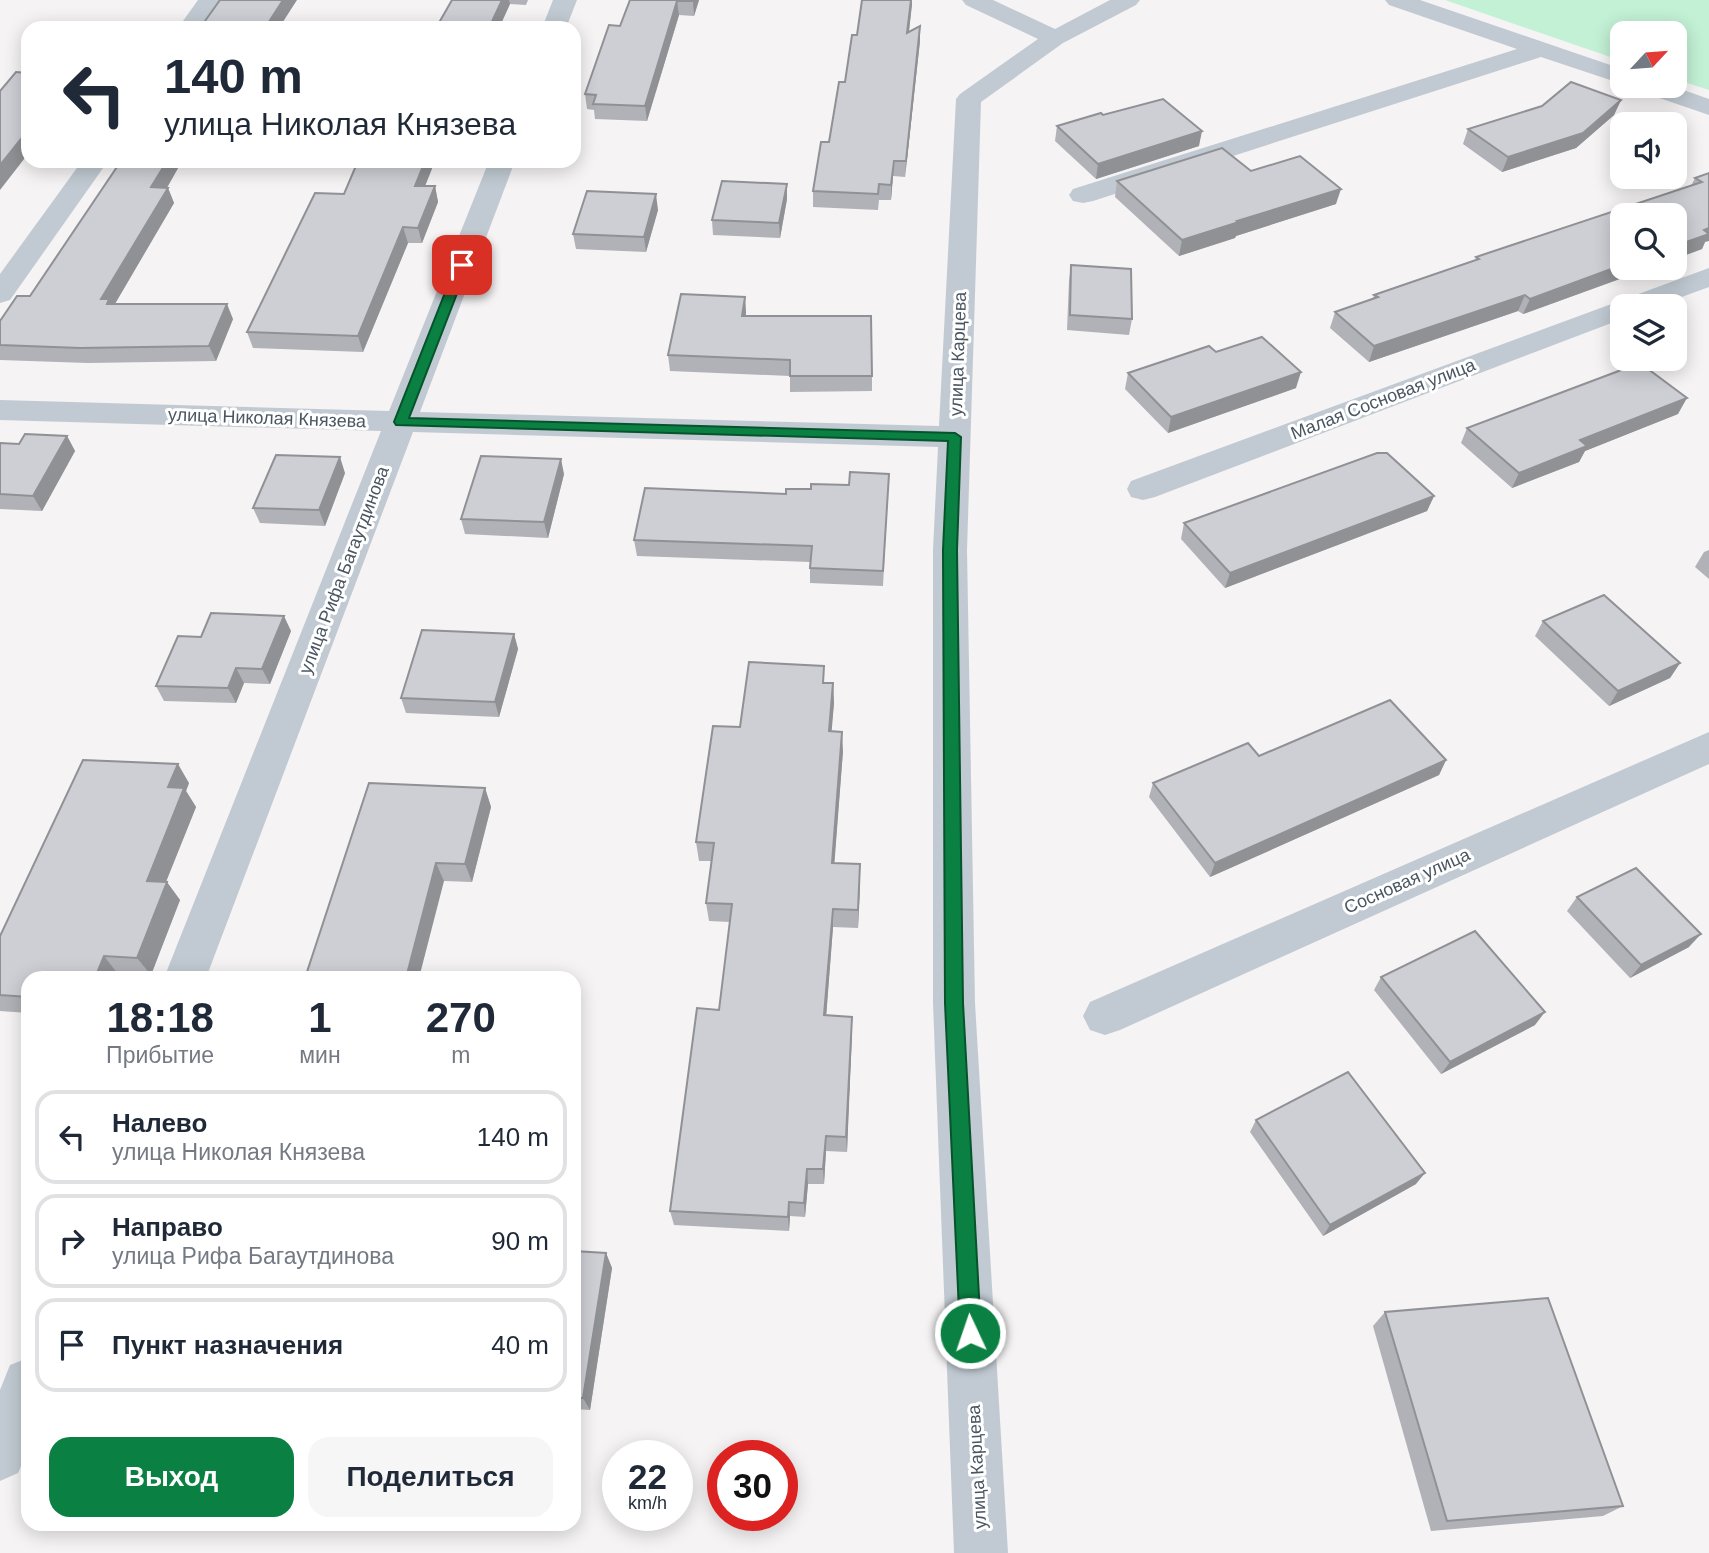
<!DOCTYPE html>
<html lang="ru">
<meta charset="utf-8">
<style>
:root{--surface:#fff;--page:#f6f6f7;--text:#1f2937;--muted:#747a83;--line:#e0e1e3;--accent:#0b8043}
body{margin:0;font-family:Helvetica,sans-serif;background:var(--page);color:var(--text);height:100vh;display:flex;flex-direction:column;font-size:26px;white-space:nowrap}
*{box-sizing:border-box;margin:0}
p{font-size:23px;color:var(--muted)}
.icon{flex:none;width:38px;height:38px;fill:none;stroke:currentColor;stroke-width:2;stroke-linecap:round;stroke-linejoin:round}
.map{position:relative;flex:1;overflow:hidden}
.panel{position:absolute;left:21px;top:971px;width:560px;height:560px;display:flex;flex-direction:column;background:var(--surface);border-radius:21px;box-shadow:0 4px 18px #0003}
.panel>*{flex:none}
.banner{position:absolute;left:21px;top:21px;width:560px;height:147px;border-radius:21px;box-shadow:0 4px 18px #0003;background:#fff;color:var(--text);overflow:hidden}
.needle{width:46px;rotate:64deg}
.controls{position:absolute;left:1610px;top:21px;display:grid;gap:14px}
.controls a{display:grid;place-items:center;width:77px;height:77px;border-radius:14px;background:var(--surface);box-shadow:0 4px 18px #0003;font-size:35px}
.speed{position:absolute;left:602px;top:1440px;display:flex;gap:14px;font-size:35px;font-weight:700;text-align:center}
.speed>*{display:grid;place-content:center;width:91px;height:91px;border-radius:50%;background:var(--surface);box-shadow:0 4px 18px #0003;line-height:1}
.speed small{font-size:18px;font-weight:400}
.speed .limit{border:10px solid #d22;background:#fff;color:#111}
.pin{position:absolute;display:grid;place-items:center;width:60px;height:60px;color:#fff;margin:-30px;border-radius:14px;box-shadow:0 4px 10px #0006}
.me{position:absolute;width:77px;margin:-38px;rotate:357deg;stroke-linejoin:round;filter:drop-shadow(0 0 5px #0008)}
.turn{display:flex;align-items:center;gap:24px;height:147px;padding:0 28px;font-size:32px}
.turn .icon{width:91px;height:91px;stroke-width:2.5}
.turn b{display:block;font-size:49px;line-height:60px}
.eta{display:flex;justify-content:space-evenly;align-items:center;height:119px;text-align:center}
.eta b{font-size:42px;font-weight:700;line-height:49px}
.button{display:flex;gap:14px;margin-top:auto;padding:14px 28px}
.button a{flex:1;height:80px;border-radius:21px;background:var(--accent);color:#fff;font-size:28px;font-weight:700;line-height:80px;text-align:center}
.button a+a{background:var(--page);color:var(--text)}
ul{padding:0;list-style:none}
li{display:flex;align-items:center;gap:21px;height:94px;margin:0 14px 10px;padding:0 14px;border:4px solid var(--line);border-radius:21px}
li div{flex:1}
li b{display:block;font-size:26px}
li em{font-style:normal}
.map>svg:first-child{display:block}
.green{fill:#c3f1d5}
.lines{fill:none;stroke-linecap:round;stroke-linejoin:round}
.minor{fill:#c1cad2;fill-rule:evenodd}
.wall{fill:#b0b2b7}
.shaded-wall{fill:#909195}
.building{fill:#cdcfd5;stroke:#909195;stroke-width:2}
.route{fill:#0b8043;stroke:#07532c;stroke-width:2}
.labels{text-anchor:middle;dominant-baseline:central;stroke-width:6;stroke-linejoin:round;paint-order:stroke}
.street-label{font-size:18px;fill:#4a5661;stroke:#fff}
</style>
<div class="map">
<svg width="1709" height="1553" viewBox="0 0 1709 1553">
<rect width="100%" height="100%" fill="#f5f3f3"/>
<polygon class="green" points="1445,0 1709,0 1709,90 1675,79 1675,33 1622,33 1622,61"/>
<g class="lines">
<g class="minor">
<polygon points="198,0 222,0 202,28 178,28"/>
<polygon points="553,0 577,0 566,28 542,28"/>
<polygon points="962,0 993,0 1055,29 1110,0 1140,0 1136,5 1063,43 981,102 967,550 975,1003 1008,1553 954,1553 933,1003 933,550 938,447 413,432 206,978 164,978 381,431 0,420 0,400 389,411 489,161 515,161 420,412 939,426 956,99 960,94 1038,39 966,5"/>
<polygon points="1385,0 1420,0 1622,69 1622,84 1541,57 1093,201 1083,203 1073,201 1069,195 1073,189 1517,49 1389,5"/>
<polygon points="1636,86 1672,86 1709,99 1709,115 1639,91"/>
<polygon points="82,161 108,161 10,300 0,303 0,274"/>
<polygon points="1709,268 1709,287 1657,306 1622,306 1622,319 1155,497 1143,500 1131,497 1127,489 1131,481"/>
<polygon points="1709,732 1709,764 1120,1030 1105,1035 1090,1030 1083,1016 1090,1002"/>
<polygon points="28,1358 28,1450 18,1473 0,1481 0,1390 10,1365"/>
</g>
</g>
<g class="wall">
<polygon points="452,0 528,0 526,5 510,4 499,28 436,28"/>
<polygon points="630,0 699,0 694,16 679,15 647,121 595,119 594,110 587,109 585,94 620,26"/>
<polygon points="862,0 912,0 909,32 920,41 905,177 893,176 891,200 879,200 878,210 813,207 813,191 829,142 857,35"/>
<polygon points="1621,100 1614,115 1576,148 1502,172 1463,144 1468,129"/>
<polygon points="1103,115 1199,146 1096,179 1055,141 1057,126"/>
<polygon points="117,161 182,161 167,188 168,188 174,203 115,304 233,319 216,361 88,363 0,360 0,321 30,296 119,164"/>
<polygon points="358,161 435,161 425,186 435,186 438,202 422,243 408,243 363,352 253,348 247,332 344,194"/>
<polygon points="1251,171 1336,204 1236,236 1235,238 1179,256 1115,197 1117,181"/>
<polygon points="1709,173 1705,242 1702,249 1523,314 1518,311 1369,362 1330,328 1335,312 1373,299 1374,295 1475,261 1476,257 1691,186 1695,178"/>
<polygon points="787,199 780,238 713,235 712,220"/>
<polygon points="658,210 646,252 576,249 573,234"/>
<polygon points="1071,265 1132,319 1129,335 1067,330 1069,281"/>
<polygon points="745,297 746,316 872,376 872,391 790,392 790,376 670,371 668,355"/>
<polygon points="1216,352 1296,388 1168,433 1125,389 1128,373"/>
<polygon points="1678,414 1585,451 1579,462 1512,488 1461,443 1467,428"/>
<polygon points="67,436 75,451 42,511 0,509 0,443 19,444"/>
<polygon points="345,473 325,526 260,523 253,508"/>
<polygon points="564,474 548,538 465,534 461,519"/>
<polygon points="889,474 883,586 810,583 810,562 637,556 634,540 786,494 849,485"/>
<polygon points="1434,496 1427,511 1225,588 1181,539 1184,523"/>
<polygon points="1709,550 1709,579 1695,567 1704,552"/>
<polygon points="1543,621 1680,663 1670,678 1609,706 1535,636"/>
<polygon points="291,631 270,684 244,683 236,703 164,701 156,686 201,637"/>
<polygon points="514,634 518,649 499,717 406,713 401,698"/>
<polygon points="825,683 833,683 834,703 831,731 843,751 834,863 860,883 858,928 833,927 826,1015 852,1017 847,1152 826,1151 824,1184 808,1184 805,1217 790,1216 789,1231 674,1225 670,1211 719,1010 730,922 709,921 706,903 712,861 699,861 696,842 740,727"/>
<polygon points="1259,756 1446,760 1439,775 1210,877 1149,797 1153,783"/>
<polygon points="189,783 186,791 196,807 166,882 180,900 151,975 118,974 116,978 28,978 28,1013 0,1011 0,936"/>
<polygon points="485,788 491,807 472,882 444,881 305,978"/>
<polygon points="1577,897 1689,947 1630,978 1567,911"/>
<polygon points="1381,977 1535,1025 1441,1074 1374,990"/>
<polygon points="1256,1120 1416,1184 1323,1236 1250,1132"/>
<polygon points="574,1251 606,1253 612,1268 590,1410 574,1409"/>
<polygon points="1385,1312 1623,1506 1603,1516 1431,1531 1373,1326"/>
</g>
<g class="shaded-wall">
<polygon points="283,0 297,0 279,28 265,28"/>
<polygon points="502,0 509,0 510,4 499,28 489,28"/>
<polygon points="693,0 699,0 694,16 693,1"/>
<polygon points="911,0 912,5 907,48 907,33"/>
<polygon points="677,1 679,15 647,121 645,106"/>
<polygon points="920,26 920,41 905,177 906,161"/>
<polygon points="1621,100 1614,115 1576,148 1502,172 1508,157"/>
<polygon points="28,130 28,154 0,190 0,165"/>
<polygon points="1202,131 1199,146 1096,179 1098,164"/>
<polygon points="167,161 182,161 158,203 151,187"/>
<polygon points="425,161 435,161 419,201 415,186"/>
<polygon points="894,161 893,176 891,200 891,185"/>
<polygon points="787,184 787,199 780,238 779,223"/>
<polygon points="435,186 438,202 422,243 418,228"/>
<polygon points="168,188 174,203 113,307 101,299"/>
<polygon points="1341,189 1336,204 1236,236 1235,238 1179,256 1182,240 1237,221"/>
<polygon points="656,194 658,210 646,252 644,237"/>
<polygon points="403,227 408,243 363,352 358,336"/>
<polygon points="1709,228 1709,241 1705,242 1702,249 1675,259 1675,246"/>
<polygon points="1622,265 1622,268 1650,268 1523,314 1530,299"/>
<polygon points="1525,295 1518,311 1369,362 1374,346"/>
<polygon points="745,297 746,313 743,332 742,316"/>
<polygon points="227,304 233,319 216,361 209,346"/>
<polygon points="1301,372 1296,388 1168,433 1171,417"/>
<polygon points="1687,398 1678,414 1585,451 1579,462 1512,488 1519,473 1580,440"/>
<polygon points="67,436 75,451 42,511 33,496"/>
<polygon points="340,457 345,473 325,526 319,510"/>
<polygon points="561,459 564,474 548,538 544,522"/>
<polygon points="1434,496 1427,511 1225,588 1230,573"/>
<polygon points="284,616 291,631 270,684 262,669"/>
<polygon points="514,634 518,649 499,717 495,702"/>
<polygon points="1680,663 1670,678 1609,706 1618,691"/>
<polygon points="236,668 244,683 236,703 228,688"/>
<polygon points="833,683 834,703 830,751 829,731"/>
<polygon points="842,732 843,751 833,882 832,863"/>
<polygon points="1446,760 1439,775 1210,877 1215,863"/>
<polygon points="178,764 189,783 186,791 196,807 159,899 147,881 168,787"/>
<polygon points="485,788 491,807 472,882 465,864"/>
<polygon points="436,863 444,881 419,978 406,978"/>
<polygon points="860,864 860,883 858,928 858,910"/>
<polygon points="167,882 180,900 151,975 137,958"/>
<polygon points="833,909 833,927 825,1032 824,1015"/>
<polygon points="1701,934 1689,947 1630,978 1641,965"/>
<polygon points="104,956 118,974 116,978 95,978"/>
<polygon points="1545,1012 1535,1025 1441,1074 1450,1062"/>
<polygon points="852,1017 852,1034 847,1152 846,1137"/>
<polygon points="826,1136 826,1151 824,1184 823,1169"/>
<polygon points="807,1169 808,1184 805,1217 804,1203"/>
<polygon points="1425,1173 1416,1184 1323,1236 1330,1225"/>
<polygon points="789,1202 790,1216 789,1231 788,1217"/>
<polygon points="606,1253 612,1268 590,1410 583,1398"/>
</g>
<g class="building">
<polygon points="220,0 283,0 265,28 200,28"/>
<polygon points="452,0 502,0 489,28 436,28"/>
<polygon points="630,0 693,0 693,1 677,1 645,106 593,104 596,95 585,94 609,25 620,26"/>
<polygon points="862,0 911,0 907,33 920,26 906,161 894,161 891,185 879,184 878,194 813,191 821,142 829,142 839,82 845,82 852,35 857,35"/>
<polygon points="16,72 28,73 28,130 0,165 0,91"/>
<polygon points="1571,82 1621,100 1583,133 1508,157 1468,129 1542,106"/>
<polygon points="1163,99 1202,131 1098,164 1057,126 1101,113 1103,115"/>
<polygon points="1222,148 1251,171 1300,156 1341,189 1237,221 1239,222 1182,240 1117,181"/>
<polygon points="121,161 167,161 151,187 168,188 101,299 109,299 107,304 227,304 209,346 80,348 0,345 0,321 17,296 30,296"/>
<polygon points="358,161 425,161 415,186 435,186 418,228 403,227 358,336 247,332 315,193 344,194"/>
<polygon points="1709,173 1709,228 1704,230 1709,234 1675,246 1675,215 1622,215 1622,265 1530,299 1525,295 1374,346 1335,312 1378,297 1374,295 1479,259 1476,257 1702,182 1695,178"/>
<polygon points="722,181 787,184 779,223 712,220"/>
<polygon points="587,191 656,194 644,237 573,234"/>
<polygon points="1071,265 1131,269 1132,319 1070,315"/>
<polygon points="681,294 745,297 742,316 871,316 872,376 790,376 790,360 668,355"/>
<polygon points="1262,337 1301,372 1171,417 1128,373 1209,346 1216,352"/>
<polygon points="1640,363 1687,398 1580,440 1587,446 1519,473 1467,428"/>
<polygon points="25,434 67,436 33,496 0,494 0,443 19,444"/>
<polygon points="1377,453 1387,453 1434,496 1230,573 1184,523"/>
<polygon points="276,455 340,457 319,510 253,508"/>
<polygon points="481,456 561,459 544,522 461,519"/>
<polygon points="850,472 889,474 883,571 810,568 812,546 634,540 645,488 786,494 786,489 811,489 811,484 849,485"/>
<polygon points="1604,595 1680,663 1618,691 1543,621"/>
<polygon points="211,613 284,616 262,669 236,668 228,688 156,686 178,636 201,637"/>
<polygon points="422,630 514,634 495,702 401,698"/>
<polygon points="749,662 824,666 823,683 833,683 829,731 842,732 832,863 860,864 858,910 833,909 824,1015 852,1017 846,1137 826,1136 823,1169 807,1169 804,1203 789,1202 788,1217 670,1211 697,1008 719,1010 732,904 706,903 714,843 696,842 713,726 740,727"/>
<polygon points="1390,700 1446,760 1215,863 1153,783 1248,743 1259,756"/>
<polygon points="83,760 178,764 168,787 184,788 147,881 167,882 137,958 104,956 95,978 28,978 28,997 0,995 0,936"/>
<polygon points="369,783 485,788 465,864 436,863 406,978 305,978"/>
<polygon points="1636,868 1701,934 1641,965 1577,897"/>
<polygon points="1475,931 1545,1012 1450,1062 1381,977"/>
<polygon points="1348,1072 1425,1173 1330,1225 1256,1120"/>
<polygon points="574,1251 606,1253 583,1398 574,1398"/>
<polygon points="1548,1298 1623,1506 1447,1521 1385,1312"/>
</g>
<polygon class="route" points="462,262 468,265 409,418 955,433 961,437 957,550 963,1003 981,1333 978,1340 970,1343 963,1340 960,1333 945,1003 943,550 948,441 396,425 394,422 456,265"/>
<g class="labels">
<g class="street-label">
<text transform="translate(958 354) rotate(-88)">улица Карцева</text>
<text transform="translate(1383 399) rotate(-21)">Малая Сосновая улица</text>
<text transform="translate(267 418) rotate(2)">улица Николая Князева</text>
<text transform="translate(344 570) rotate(-69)">улица Рифа Багаутдинова</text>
<text transform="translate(1407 881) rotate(-24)">Сосновая улица</text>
<text transform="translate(977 1467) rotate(-93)">улица Карцева</text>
</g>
</g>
</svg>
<div class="controls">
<a><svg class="needle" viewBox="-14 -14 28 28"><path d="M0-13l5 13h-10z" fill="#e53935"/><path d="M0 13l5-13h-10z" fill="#747a83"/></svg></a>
<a><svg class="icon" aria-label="sound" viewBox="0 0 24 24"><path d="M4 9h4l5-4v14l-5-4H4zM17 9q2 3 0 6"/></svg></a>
<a><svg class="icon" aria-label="search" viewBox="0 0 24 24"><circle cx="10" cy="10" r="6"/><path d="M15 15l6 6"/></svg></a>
<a><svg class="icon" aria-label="layers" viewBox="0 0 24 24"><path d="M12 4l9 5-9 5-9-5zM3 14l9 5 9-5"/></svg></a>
</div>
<div class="speed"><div>22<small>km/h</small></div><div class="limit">30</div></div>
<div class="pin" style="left:462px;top:265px;background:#d93025"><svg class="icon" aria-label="arrive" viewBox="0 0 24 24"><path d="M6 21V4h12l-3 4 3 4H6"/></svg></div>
<svg class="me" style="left:970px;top:1333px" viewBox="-20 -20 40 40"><circle r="17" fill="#0b8043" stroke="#fff" stroke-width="3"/><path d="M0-11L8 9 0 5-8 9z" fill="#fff"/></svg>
<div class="banner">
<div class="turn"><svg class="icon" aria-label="left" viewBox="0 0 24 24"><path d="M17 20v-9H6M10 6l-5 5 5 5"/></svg><div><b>140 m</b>улица Николая Князева</div></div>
</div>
<section class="panel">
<div class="eta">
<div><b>18:18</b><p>Прибытие</p></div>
<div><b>1</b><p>мин</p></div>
<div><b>270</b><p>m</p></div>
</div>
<ul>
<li><svg class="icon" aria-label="left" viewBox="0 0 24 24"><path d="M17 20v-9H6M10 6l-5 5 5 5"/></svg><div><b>Налево</b><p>улица Николая Князева</p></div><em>140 m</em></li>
<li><svg class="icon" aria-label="right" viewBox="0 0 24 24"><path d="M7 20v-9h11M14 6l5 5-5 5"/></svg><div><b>Направо</b><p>улица Рифа Багаутдинова</p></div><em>90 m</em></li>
<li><svg class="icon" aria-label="arrive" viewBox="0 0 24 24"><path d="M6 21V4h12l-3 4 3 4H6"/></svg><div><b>Пункт назначения</b></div><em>40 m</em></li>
</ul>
<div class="button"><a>Выход</a><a>Поделиться</a></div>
</section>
</div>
